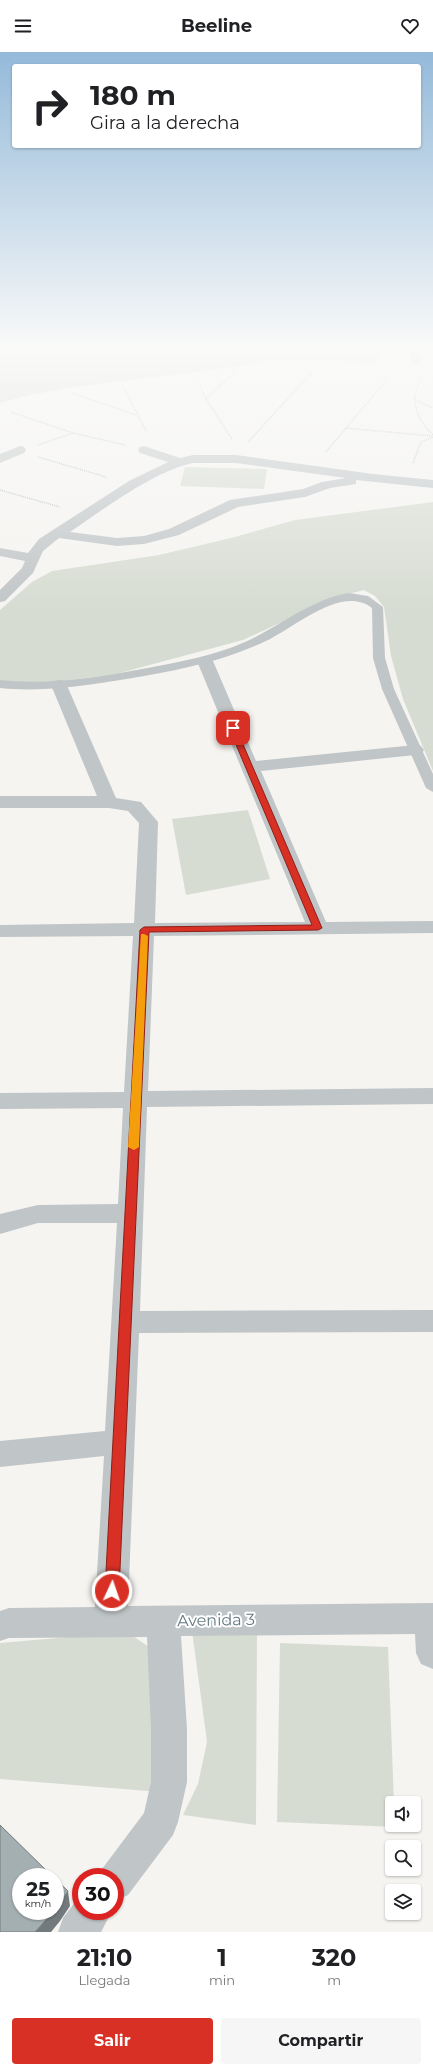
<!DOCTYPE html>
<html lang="es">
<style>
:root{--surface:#fff;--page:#f6f6f6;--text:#202124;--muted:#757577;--accent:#d93025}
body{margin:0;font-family:Montserrat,sans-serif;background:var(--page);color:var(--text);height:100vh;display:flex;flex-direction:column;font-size:15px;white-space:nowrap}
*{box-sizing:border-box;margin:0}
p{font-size:13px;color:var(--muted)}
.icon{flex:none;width:22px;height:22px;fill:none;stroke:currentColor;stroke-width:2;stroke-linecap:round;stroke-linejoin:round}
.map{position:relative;height:1880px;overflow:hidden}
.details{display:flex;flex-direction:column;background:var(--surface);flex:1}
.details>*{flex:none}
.guide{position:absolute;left:12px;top:12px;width:409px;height:84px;border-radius:4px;box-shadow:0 1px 3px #0004;background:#fff;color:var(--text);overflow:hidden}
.controls{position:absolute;left:385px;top:1744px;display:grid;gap:8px}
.controls a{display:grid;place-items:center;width:36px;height:36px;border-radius:4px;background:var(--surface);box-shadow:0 1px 3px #0004;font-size:20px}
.speed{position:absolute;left:12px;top:1816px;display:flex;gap:8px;font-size:20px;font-weight:700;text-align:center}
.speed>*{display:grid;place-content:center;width:52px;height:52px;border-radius:50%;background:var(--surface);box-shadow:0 1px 3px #0004;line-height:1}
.speed small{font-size:10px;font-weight:400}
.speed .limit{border:6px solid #d22;background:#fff;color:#111}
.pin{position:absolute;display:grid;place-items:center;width:34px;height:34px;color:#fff;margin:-17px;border-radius:8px;box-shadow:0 2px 6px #0006}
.me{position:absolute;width:44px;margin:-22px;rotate:3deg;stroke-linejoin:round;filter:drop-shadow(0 0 3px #0008)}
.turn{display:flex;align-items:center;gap:14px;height:84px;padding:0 12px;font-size:18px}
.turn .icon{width:52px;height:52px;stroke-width:2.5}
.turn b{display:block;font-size:28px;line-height:34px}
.eta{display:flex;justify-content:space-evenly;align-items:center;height:68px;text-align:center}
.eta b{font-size:24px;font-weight:700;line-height:28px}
.cta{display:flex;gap:8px;margin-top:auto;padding:8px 12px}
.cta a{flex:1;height:46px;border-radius:4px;background:var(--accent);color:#fff;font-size:16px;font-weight:700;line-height:46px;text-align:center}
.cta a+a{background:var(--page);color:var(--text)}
header{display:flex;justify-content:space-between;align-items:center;height:52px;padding:0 12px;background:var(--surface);font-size:18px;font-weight:700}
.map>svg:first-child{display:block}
.green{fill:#d7dcd2}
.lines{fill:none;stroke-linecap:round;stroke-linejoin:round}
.path{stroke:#babdbe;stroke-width:1.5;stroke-dasharray:1 1;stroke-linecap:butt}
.service{fill:#c0c5c7;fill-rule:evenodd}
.minor{fill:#c0c5c7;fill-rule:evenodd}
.shaded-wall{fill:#737a7d}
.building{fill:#a4afb2;stroke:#737a7d}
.route{fill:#d93025;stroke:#8d1f18}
.slow{fill:#f59e0b}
.labels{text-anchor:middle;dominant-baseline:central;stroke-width:4;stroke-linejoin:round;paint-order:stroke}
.near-street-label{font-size:16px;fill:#647881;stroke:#fff}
</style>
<header><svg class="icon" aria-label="menu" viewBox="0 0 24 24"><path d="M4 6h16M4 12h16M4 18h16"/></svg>Beeline<svg class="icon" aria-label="heart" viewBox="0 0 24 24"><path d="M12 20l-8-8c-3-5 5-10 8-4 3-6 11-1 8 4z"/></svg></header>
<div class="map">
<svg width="433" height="1880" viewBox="0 0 433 1880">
<rect width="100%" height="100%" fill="#f5f4f1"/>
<g class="green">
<polygon points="0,295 378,295 378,305 381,309 369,311 320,308 267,309 227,316 74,335 25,344 0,351"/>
<polygon points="185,415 267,417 264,437 180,434"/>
<polygon points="433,450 433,719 403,647 391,604 384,555 375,544 364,538 336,545 243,588 116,622 55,630 0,630 0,558 32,530 52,519 159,503 235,485 295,468"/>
<polygon points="248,758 270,827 186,843 172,767"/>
<polygon points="192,1579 257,1579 256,1773 183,1763 198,1732 207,1690"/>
<polygon points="127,1580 149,1595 160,1740 0,1727 0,1591"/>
<polygon points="280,1591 388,1595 394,1751 392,1751 392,1773 395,1773 395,1775 277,1770"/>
</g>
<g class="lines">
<g class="path">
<path d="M421 326C410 349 415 365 433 383"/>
<polyline points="199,331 206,347 232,387"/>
<polyline points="123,334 146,379"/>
<polyline points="72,341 136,363"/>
<polyline points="206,347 236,319"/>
<polyline points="413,347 433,356"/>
<polyline points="11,360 73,381 125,393"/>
<polyline points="345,376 433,384"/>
<polyline points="248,390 314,318"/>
<polyline points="38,393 73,381"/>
<polyline points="326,400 387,327"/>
<polyline points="38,405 106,425"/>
<polyline points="413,411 421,390 433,385"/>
<polyline points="0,438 60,455"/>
</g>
<path class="service" d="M349 541 368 544 383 555 385 606 394 637 433 722V740L426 736 382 637 373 606 372 556C342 532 294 576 266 589 225 608 188 616 144 624 96 632 49 641 0 636V628C48 633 94 626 142 617 178 610 211 605 245 590 279 575 311 547 349 541Z"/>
<g class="minor">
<polygon points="408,295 418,295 421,310 420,312 412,312"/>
<polygon points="20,394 24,395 26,398 24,401 0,411 0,402"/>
<path d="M144 394 180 406 193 403H236L373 422 433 428V436L356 428V432L330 436 305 445 238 455 179 483 144 492 117 494 59 486 43 499 33 521 5 549 0 550V538L22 516 25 509 0 504V496L28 501 39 487 129 429 168 410 140 401 138 398 140 395ZM193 411H236L346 426 322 430 303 437 230 448 169 477 144 484 117 486 70 480C104 457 154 419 193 411Z"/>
<polygon points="205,604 211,606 213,609 256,709 415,693 421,694 424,698 421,702 415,703 261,719 326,870 433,869 433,881 154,884 148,1039 433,1036 433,1052 147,1055 140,1259 433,1258 433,1280 139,1281 128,1554 433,1551 433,1617 421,1612 416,1601 415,1582 181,1584 187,1677 187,1730 178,1770 173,1783 128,1843 115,1849 115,1825 98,1825 102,1817 144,1761 151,1730 151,1677 147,1585 9,1586 0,1589 0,1559 9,1556 95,1555 104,1404 0,1415 0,1389 105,1379 117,1171 38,1171 0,1182 0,1162 38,1153 118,1152 123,1056 0,1057 0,1041 124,1040 133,884 0,885 0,873 134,871 139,771 128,759 109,756 0,756 0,744 97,744 51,633 53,629 59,628 65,629 116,746 141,750 158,770 155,871 305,870 197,609 199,606"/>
<polygon points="79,1845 81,1845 81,1859 112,1859 101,1880 58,1880 63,1866"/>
</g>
</g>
<polygon class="shaded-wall" points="68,1839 70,1854 60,1869 51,1880 35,1880 54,1859 55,1859 55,1858"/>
<g class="building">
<polygon points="0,1773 53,1825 21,1825 21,1859 54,1859 35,1880 0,1880"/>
<polygon points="55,1827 68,1839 58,1854 55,1858"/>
</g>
<linearGradient id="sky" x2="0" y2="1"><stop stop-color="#94bada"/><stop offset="0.53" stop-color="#fafaf9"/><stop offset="1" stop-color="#fafaf9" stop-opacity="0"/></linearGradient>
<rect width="433" height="558" fill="url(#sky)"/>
<polygon class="route" points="233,673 236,676 322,876 318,878 149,880 119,1539 117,1544 112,1545 107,1544 105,1539 140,878 144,875 312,873 229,676"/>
<polygon class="slow" points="141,882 144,882 148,884 139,1095 134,1098 128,1095"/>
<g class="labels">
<g class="near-street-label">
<text transform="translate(216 1568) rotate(-1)">Avenida 3</text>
</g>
</g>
</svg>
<div class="controls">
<a><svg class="icon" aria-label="sound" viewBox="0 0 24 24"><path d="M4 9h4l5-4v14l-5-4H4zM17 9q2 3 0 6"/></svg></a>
<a><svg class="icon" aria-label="search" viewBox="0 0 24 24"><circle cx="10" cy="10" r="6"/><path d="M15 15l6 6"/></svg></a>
<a><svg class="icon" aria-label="layers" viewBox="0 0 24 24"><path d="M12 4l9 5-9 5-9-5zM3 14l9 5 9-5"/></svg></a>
</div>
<div class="speed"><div>25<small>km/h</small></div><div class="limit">30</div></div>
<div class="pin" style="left:233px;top:676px;background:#d93025"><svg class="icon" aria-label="arrive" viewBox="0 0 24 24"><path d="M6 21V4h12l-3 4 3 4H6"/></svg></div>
<svg class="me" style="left:112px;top:1539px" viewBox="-20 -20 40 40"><circle r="17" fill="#d93025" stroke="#fff" stroke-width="3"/><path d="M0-11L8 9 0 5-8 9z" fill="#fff"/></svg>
<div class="guide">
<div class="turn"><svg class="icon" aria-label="right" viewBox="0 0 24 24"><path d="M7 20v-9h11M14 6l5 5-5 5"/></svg><div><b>180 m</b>Gira a la derecha</div></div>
</div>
</div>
<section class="details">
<div class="eta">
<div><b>21:10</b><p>Llegada</p></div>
<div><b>1</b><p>min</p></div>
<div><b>320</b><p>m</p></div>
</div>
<div class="cta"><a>Salir</a><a>Compartir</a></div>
</section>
